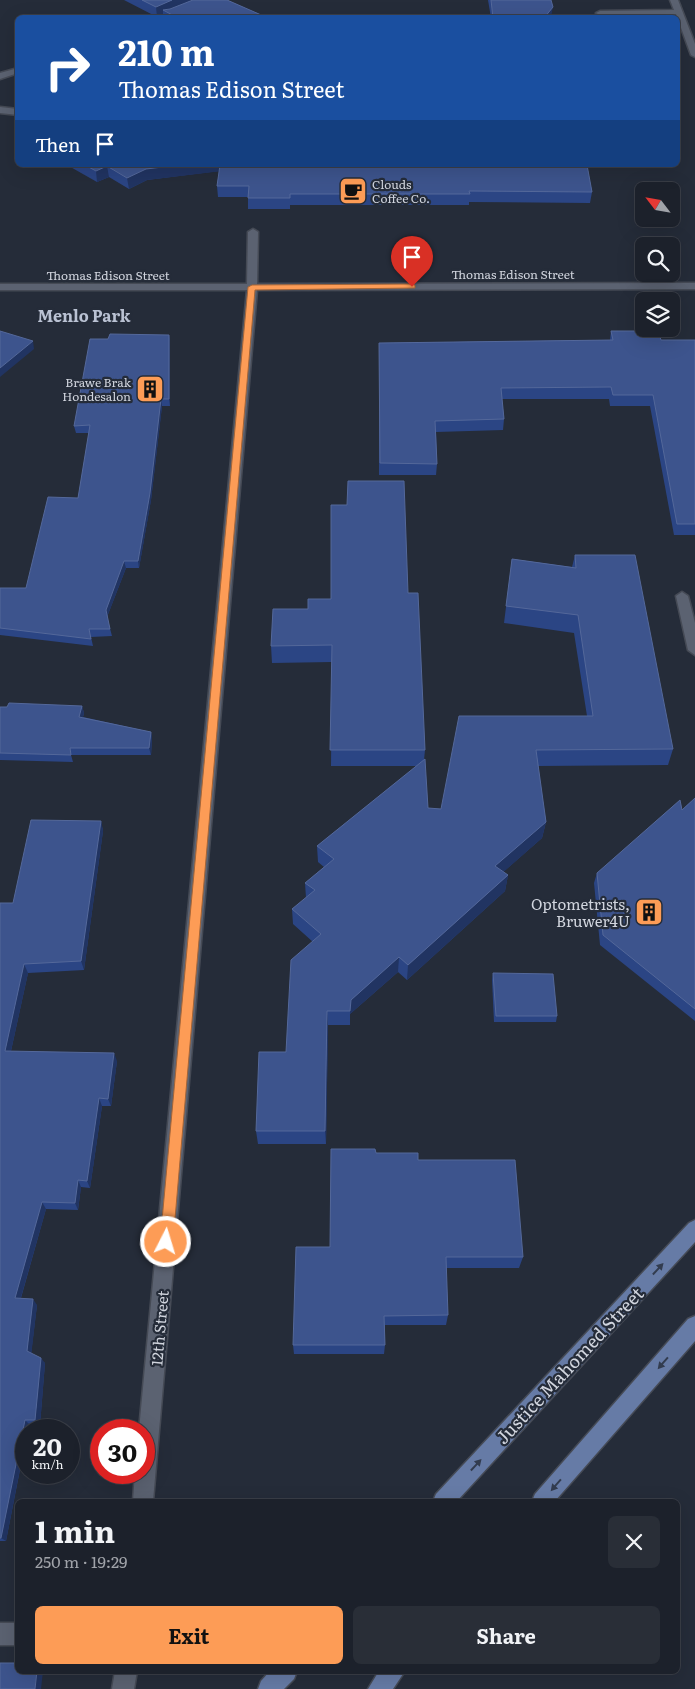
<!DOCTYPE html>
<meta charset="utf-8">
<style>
:root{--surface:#1c212b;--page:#292e37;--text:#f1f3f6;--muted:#a0a3a9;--line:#3a3e47;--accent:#fd9c56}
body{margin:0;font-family:Literata,serif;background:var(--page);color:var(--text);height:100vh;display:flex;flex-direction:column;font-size:19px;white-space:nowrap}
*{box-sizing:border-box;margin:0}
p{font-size:16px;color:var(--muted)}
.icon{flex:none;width:28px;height:28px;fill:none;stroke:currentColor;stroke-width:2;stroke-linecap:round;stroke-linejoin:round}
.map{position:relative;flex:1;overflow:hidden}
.panel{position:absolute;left:15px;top:1499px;width:665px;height:175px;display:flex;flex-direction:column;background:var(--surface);border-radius:8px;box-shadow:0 5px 20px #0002,0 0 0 1px var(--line)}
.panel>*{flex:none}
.hud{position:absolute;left:15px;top:15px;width:665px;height:152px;border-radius:8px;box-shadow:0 5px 20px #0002,0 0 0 1px var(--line);background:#1a4fa0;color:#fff;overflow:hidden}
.needle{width:32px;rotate:301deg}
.buttons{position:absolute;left:635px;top:182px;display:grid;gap:10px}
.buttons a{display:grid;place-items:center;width:45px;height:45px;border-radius:8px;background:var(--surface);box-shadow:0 5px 20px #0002,0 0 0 1px var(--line);font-size:25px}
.speed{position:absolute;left:15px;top:1419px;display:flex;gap:10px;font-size:25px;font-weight:700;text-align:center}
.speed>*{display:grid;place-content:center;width:65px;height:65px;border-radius:50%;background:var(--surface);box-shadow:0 5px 20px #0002,0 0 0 1px var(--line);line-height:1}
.speed small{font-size:12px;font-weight:400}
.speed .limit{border:8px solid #d22;background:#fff;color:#111}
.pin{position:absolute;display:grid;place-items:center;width:42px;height:42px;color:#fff;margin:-51px -21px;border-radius:50% 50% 50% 0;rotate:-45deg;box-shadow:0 0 5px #0007}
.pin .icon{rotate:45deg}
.me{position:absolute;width:55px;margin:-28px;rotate:5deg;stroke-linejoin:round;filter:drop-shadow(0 0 4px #0008)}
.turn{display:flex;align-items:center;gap:18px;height:105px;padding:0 20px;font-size:22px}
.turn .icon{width:65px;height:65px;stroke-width:2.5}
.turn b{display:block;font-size:35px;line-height:42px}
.then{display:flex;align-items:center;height:48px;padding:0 20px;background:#0003;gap:10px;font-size:19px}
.round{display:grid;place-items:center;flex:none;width:52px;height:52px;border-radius:8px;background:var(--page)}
.headline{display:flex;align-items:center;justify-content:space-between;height:85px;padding:0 20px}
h1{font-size:30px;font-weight:700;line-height:38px}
.cta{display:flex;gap:10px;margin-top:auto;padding:10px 20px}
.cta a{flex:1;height:58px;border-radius:8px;background:var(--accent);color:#111;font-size:20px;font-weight:700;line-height:58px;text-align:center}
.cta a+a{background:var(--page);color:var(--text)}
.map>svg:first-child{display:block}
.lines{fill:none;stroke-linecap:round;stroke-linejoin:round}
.minor-casing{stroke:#454a55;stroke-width:3}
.major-casing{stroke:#454a55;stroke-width:3}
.minor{fill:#5b6271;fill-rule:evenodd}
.major{fill:#667ba6;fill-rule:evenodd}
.wall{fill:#2b4584}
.shaded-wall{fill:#213462}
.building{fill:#3d548d;stroke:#54689a}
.oneway{fill:#323c4f}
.route{fill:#fd9c56;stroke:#a46538}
.labels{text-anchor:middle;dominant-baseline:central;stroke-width:4.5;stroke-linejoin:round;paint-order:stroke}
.far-poi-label{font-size:12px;fill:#d1d5de;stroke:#252c39;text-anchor:start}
.far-street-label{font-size:12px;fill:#d1d5de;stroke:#252c39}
.poi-label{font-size:15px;fill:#d1d5de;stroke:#252c39;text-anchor:end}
.street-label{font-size:15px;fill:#d1d5de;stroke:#252c39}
.far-district-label{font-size:16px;font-weight:bold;fill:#bac2d3;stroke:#252c39}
.near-street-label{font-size:18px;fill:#d1d5de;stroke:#252c39}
</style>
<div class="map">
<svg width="695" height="1689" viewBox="0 0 695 1689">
<rect width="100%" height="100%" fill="#252c39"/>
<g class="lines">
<g class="minor-casing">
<g id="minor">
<polygon points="670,0 678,0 695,44 695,57 691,55 676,14 600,15 596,13 600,11 674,10"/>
<polygon points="18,68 18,73 0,79 0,73"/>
<polygon points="0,107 18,109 18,115 0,113"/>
<polygon points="253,229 258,232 257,284 695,283 695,289 257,290 153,1501 133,1501 135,1472 144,1472 144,1430 139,1430 247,290 0,290 0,284 247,284 248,232"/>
<polygon points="682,592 688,596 695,623 695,655 688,650 676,596"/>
<rect x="0" y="1623" width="18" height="22"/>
<polygon points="115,1671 137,1671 134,1689 112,1689"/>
</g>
</g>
<g class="major-casing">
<g id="major">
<polygon points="695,1220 695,1242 457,1501 433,1501 436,1494 689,1223"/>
<polygon points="695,1316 695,1341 555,1501 532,1501 535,1494 688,1319"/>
<polygon points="270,1671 297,1671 294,1679 284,1689 258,1689 261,1681"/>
<polygon points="379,1671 405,1671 393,1689 368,1689"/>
</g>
</g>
<use href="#minor" class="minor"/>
<use href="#major" class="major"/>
</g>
<g class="wall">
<polygon points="124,0 227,0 268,18 163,18 163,14 157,17"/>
<polygon points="488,0 551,0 551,17 491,18"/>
<polygon points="67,165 587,165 592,192 590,203 469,202 469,205 290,205 290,209 248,209 248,197 218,197 217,186 219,171 147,180 129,189 109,177 97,182"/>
<polygon points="611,331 661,340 695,340 695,537 695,535 674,535 650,406 610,406 609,399 502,399 504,419 503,430 436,432 437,464 436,475 379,475 379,343 610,340"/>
<polygon points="169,335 170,342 170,406 162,406 151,500 139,568 126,568 107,617 112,636 91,637 93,646 0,635 0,588 26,588 78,498 89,433 76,433 74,426 108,339"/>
<polygon points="575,555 673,749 668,765 538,766 546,822 542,838 503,872 508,875 505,891 407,980 398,972 350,1014 350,1025 328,1025 326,1144 258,1144 256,1131 286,1052 313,942 293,924 292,909 306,898 305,883 324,867 318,862 317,846 417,766 331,766 332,662 272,663 271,646 308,609 408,593 425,750 424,760 428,808 441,809 587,716 574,633 504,623 512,559 572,567"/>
<polygon points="82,706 84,713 83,717 151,732 152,739 151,755 71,755 73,762 0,760 0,707"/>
<polygon points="695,798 695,1021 600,945 594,883 597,873 682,810"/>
<polygon points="101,821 103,831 84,970 28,973 11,1051 117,1061 111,1106 102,1106 90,1188 81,1187 78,1210 46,1209 21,1298 37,1305 31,1354 45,1363 40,1425 29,1424 6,1541 0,1541 0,903 13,903"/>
<polygon points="493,973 557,1016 556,1022 494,1022 492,980"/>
<polygon points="376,1153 418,1160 523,1257 519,1268 446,1268 448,1315 446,1325 385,1325 385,1345 384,1354 294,1354 293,1345 330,1247"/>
</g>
<g class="shaded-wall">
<polygon points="172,0 197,0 168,12 163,10 163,14 157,17 156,7"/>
<polygon points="553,7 551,17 544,18"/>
<polygon points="179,165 221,165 222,171 147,180 129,189 127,178 146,169"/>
<polygon points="107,166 109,177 97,182 96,171"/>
<polygon points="169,335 170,342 170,406 169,399"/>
<polygon points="33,341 34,349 0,377 0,368"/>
<polygon points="161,399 162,406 151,500 139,568 138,561"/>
<polygon points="124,561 126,568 107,617 106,610"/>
<polygon points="82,706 84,713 81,724 79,717"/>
<polygon points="151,732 152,739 151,755 149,748"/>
<polygon points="101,821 103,831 84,970 81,961"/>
<polygon points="546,822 542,838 492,882 495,866"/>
<polygon points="508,875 505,891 407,980 408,965"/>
<polygon points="399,957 398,972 350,1014 351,1000"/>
<polygon points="24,964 28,973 9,1060 5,1051"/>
<polygon points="327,1011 328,1025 326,1144 325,1131"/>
<polygon points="114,1053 117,1061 111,1106 108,1099"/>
<polygon points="99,1098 102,1106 90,1188 87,1181"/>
<polygon points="78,1180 81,1187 78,1210 75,1203"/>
<polygon points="42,1202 46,1209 19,1304 15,1298"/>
<polygon points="33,1299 37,1305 31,1357 27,1351"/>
<polygon points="41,1358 45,1363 40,1425 35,1420"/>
<polygon points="25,1420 29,1424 28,1430 26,1430 26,1438 6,1541 1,1538"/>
<polygon points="37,1671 43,1671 41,1689 35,1689"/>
</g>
<g class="building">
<polygon points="142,0 172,0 156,7"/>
<polygon points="193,0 227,0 268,18 178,18 163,10 170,9"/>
<polygon points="491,0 551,0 553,7 544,18 493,18"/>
<polygon points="85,165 179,165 146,169 127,178 107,166 96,171"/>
<polygon points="220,165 587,165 592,192 469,191 470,194 290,194 290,198 248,198 249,186 217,186"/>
<polygon points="0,331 33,341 0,368"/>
<polygon points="611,331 658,331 661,340 695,340 695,524 677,524 653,395 613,395 611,387 501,388 504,419 435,421 437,464 380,463 379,343 613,340"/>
<polygon points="110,334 169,335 169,399 161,399 150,493 138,561 124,561 106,610 110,629 89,629 91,639 0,628 0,588 26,588 48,497 78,498 90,425 74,426 90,339 108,339"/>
<polygon points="348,481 404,481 408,593 418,593 425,750 330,750 332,645 271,646 273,609 308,609 308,599 331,599 331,505 347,505"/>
<polygon points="575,555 635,555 673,749 536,750 546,822 495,866 508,875 408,965 399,957 351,1000 350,1011 327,1011 325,1131 256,1131 259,1052 286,1052 291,960 321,934 292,909 315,890 305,883 334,859 317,846 425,759 428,808 441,809 459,716 593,716 578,615 506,606 512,559 576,568"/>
<polygon points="9,703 82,706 79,717 151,732 149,748 70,748 71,755 0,753 0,707 7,707"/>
<polygon points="695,798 695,1009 603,935 597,873 680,800 682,810"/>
<polygon points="31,820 101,821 81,961 24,964 5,1051 114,1053 108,1099 99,1098 87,1181 78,1180 75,1203 42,1202 15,1298 33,1299 27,1351 41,1358 35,1420 25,1420 1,1538 0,1538 0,903 13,903"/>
<polygon points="493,973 553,974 557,1016 496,1016"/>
<polygon points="331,1149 375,1149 376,1153 418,1153 418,1160 515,1160 523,1257 446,1257 448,1315 384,1316 385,1345 293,1345 296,1247 330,1247"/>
<polygon points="0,1663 18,1663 18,1671 37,1671 35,1689 0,1689"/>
</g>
<defs><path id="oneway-solid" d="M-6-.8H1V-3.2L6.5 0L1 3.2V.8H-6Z" transform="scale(1.25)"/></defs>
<g class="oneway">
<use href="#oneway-solid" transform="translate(658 1269) rotate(-47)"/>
<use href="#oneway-solid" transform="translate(663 1363) rotate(131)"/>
<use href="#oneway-solid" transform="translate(476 1465) rotate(-47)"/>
<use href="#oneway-solid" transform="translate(556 1485) rotate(131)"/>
</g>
<polygon class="route" points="412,284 415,285 415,288 255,290 173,1242 171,1247 166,1249 162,1247 160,1242 248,287 252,285"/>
<defs>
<g id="cafe-square" transform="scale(1.4375)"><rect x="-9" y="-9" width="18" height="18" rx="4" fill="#fd9c56" stroke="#252c39"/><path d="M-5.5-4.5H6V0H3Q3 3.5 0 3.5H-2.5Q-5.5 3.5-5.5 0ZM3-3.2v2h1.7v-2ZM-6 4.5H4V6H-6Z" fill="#111"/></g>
<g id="building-square" transform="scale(1.4375)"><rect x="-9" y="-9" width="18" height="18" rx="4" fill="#fd9c56" stroke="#252c39"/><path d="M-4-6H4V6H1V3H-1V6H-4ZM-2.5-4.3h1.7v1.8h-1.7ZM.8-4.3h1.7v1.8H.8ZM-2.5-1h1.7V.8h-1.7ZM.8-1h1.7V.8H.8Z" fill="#111"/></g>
</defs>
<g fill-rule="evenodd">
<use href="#cafe-square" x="353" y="191"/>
<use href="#building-square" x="150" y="389"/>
<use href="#building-square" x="649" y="912"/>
</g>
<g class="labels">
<g class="far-poi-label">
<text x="372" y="184">Clouds<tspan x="372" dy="14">Coffee Co.</tspan></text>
<text x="131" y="382" text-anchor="end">Brawe Brak<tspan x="131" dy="14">Hondesalon</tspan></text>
</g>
<g class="far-street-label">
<text x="513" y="274">Thomas Edison Street</text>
<text x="108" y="275">Thomas Edison Street</text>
</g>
<g class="poi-label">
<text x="630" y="903">Optometrists,<tspan x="630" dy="17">Bruwer4U</tspan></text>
</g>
<g class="street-label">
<text transform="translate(159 1328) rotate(-85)">12th Street</text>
</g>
<g class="far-district-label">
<text x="84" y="315">Menlo Park</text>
</g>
<g class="near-street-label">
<text transform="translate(569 1365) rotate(-47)">Justice Mahomed Street</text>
</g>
</g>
</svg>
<div class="buttons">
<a><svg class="needle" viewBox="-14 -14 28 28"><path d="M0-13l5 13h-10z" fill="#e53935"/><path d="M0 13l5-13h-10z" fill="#a0a3a9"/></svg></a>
<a><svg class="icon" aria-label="search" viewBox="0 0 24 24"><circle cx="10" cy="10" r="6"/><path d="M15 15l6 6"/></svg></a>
<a><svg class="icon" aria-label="layers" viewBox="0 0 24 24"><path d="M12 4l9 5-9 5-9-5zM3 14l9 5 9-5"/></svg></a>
</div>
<div class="speed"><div>20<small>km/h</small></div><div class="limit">30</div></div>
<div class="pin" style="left:412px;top:287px;background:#d93025"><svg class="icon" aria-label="arrive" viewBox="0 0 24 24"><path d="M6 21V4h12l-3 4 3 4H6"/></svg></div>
<svg class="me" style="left:166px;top:1242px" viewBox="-20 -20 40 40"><circle r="17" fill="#fd9c56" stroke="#fff" stroke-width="3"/><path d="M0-11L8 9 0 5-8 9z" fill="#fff"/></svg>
<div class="hud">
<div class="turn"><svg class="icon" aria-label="right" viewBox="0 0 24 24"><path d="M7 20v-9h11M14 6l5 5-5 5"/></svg><div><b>210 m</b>Thomas Edison Street</div></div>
<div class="then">Then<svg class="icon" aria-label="arrive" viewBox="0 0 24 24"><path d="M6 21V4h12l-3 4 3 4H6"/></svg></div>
</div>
<section class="panel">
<div class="headline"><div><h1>1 min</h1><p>250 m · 19:29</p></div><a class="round"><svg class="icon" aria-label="close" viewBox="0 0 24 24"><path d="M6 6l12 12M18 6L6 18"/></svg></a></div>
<div class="cta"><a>Exit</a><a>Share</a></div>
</section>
</div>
